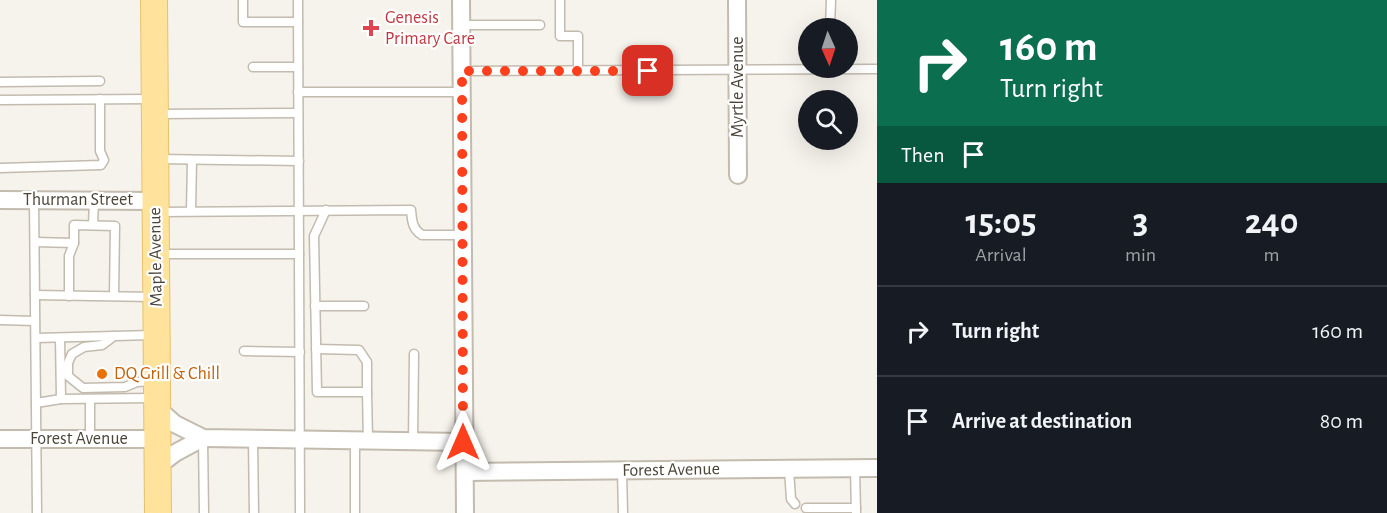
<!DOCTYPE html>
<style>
:root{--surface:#171b24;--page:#242831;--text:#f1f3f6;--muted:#9ea1a6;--line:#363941}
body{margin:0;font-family:"Alegreya Sans",sans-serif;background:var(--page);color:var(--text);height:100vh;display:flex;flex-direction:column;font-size:22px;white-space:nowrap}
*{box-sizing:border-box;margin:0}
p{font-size:20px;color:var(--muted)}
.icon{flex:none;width:33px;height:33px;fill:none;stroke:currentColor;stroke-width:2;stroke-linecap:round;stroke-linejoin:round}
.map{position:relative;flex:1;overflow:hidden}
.side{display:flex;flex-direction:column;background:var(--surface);width:510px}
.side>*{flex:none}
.top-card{background:#0b6e4f;color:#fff;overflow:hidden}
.needle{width:39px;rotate:177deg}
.controls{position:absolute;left:798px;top:18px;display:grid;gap:12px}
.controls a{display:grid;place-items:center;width:60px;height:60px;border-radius:50%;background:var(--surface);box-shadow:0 6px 24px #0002;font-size:30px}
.pin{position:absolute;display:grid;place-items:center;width:51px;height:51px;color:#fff;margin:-26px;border-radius:12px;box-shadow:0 3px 9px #0006}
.me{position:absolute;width:66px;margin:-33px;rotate:0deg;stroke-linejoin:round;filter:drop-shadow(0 0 4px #0008)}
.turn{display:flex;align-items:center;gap:21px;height:126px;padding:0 24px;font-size:27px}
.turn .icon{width:78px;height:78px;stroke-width:2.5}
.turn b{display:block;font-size:42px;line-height:51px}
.then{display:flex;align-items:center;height:57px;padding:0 24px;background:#0003;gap:12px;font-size:22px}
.eta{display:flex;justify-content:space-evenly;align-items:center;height:102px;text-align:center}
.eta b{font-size:36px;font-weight:700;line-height:42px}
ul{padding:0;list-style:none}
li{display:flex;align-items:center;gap:18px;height:90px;padding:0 24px;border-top:2px solid var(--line)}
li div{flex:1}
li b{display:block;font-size:22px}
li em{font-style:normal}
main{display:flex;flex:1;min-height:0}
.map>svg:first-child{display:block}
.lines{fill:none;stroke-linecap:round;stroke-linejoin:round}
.service-casing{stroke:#c2bbae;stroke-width:11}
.minor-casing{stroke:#c2bbae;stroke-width:20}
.primary-casing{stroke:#e6c16a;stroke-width:28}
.service{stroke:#fff;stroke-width:8}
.minor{stroke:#fff;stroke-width:16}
.primary{stroke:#ffe39c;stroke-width:26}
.route{stroke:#fc3f1d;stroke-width:10;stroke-dasharray:0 18}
.health-dot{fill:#e0444e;stroke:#fff;stroke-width:2}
.food-dot{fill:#e8710a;stroke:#fff;stroke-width:2}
.labels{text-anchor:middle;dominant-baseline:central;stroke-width:4.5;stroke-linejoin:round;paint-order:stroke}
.health-label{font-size:18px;fill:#be3a42;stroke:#fff;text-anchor:start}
.street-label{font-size:18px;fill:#4b4439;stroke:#fff}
.food-label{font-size:18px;fill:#c56008;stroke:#fff;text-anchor:start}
</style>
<main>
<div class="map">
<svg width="877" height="513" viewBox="0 0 877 513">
<rect width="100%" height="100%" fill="#f6f3ec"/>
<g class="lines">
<g class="service-casing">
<g id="service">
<polyline points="243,0 243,22 298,22"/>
<polyline points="298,0 300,513"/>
<polyline points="560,0 560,36 578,36 578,71"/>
<polyline points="462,25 540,25"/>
<polyline points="830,28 831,0"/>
<polyline points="253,67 298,67"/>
<polyline points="462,71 877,69"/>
<polyline points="0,82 100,81"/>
<polyline points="298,92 462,92"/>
<polyline points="0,100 151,99"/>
<polyline points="158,114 298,113"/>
<polyline points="159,159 299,161"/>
<polyline points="0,168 101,165 104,160 100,151 100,99"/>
<polyline points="34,200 37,513"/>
<polyline points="326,210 314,236 317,392 367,392 368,441"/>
<polyline points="191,211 192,160"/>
<path d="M159 212 411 210C412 220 412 229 422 235H463"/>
<polyline points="93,225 94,200"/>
<polyline points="35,242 74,243"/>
<polyline points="159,254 299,254"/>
<polyline points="35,295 153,297"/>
<polyline points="69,296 69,256 74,243 74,225 115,226 114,296"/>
<polyline points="315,306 364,306"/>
<polyline points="0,320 35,321"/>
<polyline points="114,336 102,345 84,347 72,354 68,363 68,376 83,388 125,387 137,382 154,381"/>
<polyline points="36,338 153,335"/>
<polyline points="60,338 61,399"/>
<polyline points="316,349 359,350 367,362 367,392"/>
<polyline points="244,351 300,352"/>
<polyline points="36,403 61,399 154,398"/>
<polyline points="203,438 204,513"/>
<polyline points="90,439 90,399"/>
<polyline points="253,439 254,513"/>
<polyline points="355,441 355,513"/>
<polyline points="413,442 414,354"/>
<polyline points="855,468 856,513"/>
<polyline points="789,469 791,499 795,504"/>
<polyline points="622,471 623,513"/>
<polyline points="806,508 856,508"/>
</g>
</g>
<g class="minor-casing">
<g id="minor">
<polyline points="461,0 465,513"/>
<polyline points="737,0 738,175"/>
<polyline points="0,200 155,201"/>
<polyline points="158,409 175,424 203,438 463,442"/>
<polyline points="0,439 158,439"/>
<polyline points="158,466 175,453 203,438"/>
<polyline points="465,472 877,468"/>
</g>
</g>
<g class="primary-casing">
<polyline id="primary" points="154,0 158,513"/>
</g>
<use href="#service" class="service"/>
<use href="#minor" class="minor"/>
<use href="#primary" class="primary"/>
</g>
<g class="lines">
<polyline class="route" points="463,442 462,71 648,71"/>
</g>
<path class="health-dot" d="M368 19h6v6h6v6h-6v6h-6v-6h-6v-6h6z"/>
<circle class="food-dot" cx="102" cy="374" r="6"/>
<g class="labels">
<g class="health-label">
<text x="385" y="18">Genesis<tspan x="385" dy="21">Primary Care</tspan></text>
</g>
<g class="street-label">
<text transform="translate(738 87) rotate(-90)">Myrtle Avenue</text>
<text x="78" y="200">Thurman Street</text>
<text transform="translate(156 257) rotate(-91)">Maple Avenue</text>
<text x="79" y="439">Forest Avenue</text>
<text transform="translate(671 470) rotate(-1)">Forest Avenue</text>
</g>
<g class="food-label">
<text x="114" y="374">DQ Grill &amp; Chill</text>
</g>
</g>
</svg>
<div class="controls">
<a><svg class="needle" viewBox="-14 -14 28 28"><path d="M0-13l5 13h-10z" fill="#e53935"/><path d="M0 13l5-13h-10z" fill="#9ea1a6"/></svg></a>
<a><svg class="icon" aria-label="search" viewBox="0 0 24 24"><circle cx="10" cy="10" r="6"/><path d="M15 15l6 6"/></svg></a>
</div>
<div class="pin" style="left:648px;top:71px;background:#d93025"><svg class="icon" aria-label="arrive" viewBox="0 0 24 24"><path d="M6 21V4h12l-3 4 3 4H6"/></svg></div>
<svg class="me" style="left:463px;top:442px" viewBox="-20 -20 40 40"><path d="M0-17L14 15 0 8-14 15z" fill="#fc3f1d" stroke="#fff" stroke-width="4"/></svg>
</div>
<section class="side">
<div class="top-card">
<div class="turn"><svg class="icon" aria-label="right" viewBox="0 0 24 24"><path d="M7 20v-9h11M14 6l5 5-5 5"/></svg><div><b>160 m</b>Turn right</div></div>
<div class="then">Then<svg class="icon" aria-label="arrive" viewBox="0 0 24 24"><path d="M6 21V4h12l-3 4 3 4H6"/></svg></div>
</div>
<div class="eta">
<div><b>15:05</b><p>Arrival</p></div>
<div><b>3</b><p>min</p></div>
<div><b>240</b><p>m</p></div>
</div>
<ul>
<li><svg class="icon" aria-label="right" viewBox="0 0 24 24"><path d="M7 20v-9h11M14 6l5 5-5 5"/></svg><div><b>Turn right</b></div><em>160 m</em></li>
<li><svg class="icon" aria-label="arrive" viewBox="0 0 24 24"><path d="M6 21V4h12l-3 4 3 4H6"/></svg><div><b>Arrive at destination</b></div><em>80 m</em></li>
</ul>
</section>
</main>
